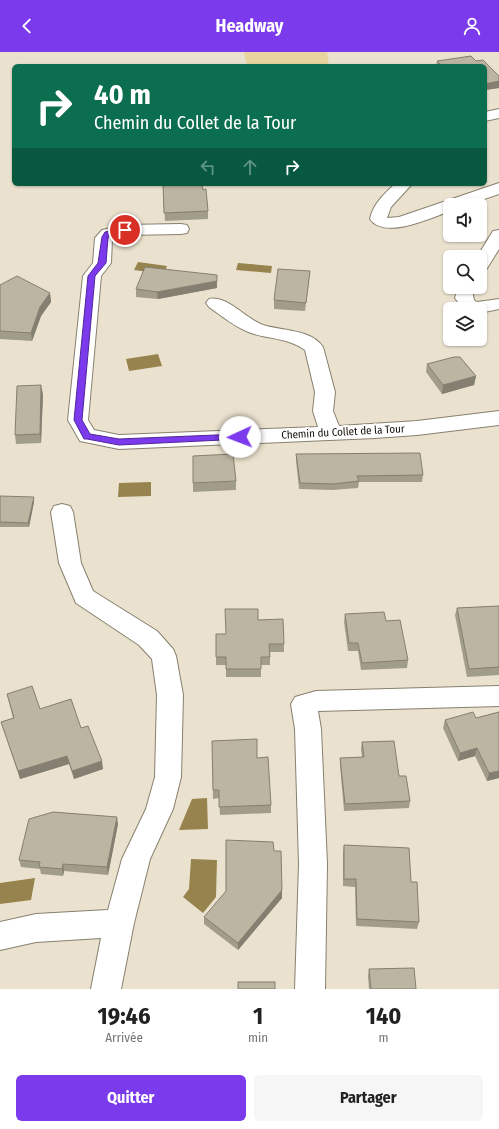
<!DOCTYPE html>
<html lang="fr">
<meta charset="utf-8">
<style>
:root{--surface:#fff;--page:#f6f6f6;--text:#222;--muted:#767676;--accent:#7c3aed}
body{margin:0;font-family:"Fira Sans Condensed",sans-serif;background:var(--page);color:var(--text);height:100vh;display:flex;flex-direction:column;font-size:15px;white-space:nowrap}
*{box-sizing:border-box;margin:0}
p{font-size:13px;color:var(--muted)}
.icon{flex:none;width:22px;height:22px;fill:none;stroke:currentColor;stroke-width:2;stroke-linecap:round;stroke-linejoin:round}
.map{position:relative;height:937px;overflow:hidden}
.panel{display:flex;flex-direction:column;background:var(--surface);flex:1}
.panel>*{flex:none}
.hud{position:absolute;left:12px;top:12px;width:475px;height:122px;border-radius:6px;box-shadow:0 1px 3px #0004;background:#0b6e4f;color:#fff;overflow:hidden}
.fabs{position:absolute;left:443px;top:146px;display:grid;gap:8px}
.fabs a{display:grid;place-items:center;width:44px;height:44px;border-radius:6px;background:var(--surface);box-shadow:0 1px 3px #0004;font-size:20px}
.pin{position:absolute;display:grid;place-items:center;width:34px;height:34px;color:#fff;margin:-17px;border:2px solid #fff;border-radius:50%;box-shadow:0 1px 4px #0007}
.me{position:absolute;width:44px;margin:-22px;rotate:268deg;stroke-linejoin:round;filter:drop-shadow(0 0 3px #0008)}
.turn{display:flex;align-items:center;gap:14px;height:84px;padding:0 16px;font-size:18px}
.turn .icon{width:52px;height:52px;stroke-width:2.5}
.turn b{display:block;font-size:28px;line-height:34px}
.lanes{display:flex;align-items:center;height:38px;padding:0 16px;background:#0003;justify-content:center;gap:20px;direction:ltr}
.lanes .off{opacity:.35}
.eta{display:flex;justify-content:space-evenly;align-items:center;height:68px;text-align:center}
.eta b{font-size:24px;font-weight:700;line-height:28px}
.primary-button{display:flex;gap:8px;margin-top:auto;padding:8px 16px}
.primary-button a{flex:1;height:46px;border-radius:6px;background:var(--accent);color:#fff;font-size:16px;font-weight:700;line-height:46px;text-align:center}
.primary-button a+a{background:var(--page);color:var(--text)}
header{display:flex;justify-content:space-between;align-items:center;height:52px;padding:0 16px;background:var(--accent);color:#fff;font-size:18px;font-weight:700}
.map>svg:first-child{display:block}
.green{fill:#e8d49e}
.water{fill:#97834d}
.lines{fill:none;stroke-linecap:round;stroke-linejoin:round}
.minor-casing{stroke:#87806e;stroke-width:2}
.minor{fill:#fff;fill-rule:evenodd}
.wall{fill:#a29c8a}
.shaded-wall{fill:#847f71}
.building{fill:#bcb5a1;stroke:#847f71}
.route{fill:#7c3aed;stroke:#51269a}
.labels{text-anchor:middle;dominant-baseline:central;stroke-width:4;stroke-linejoin:round;paint-order:stroke}
.street-label{font-size:11px;fill:#14120b;stroke:#fff}
</style>
<header><svg class="icon" aria-label="back" viewBox="0 0 24 24"><path d="M15 5l-7 7 7 7"/></svg>Headway<svg class="icon" aria-label="person" viewBox="0 0 24 24"><circle cx="12" cy="8" r="4"/><path d="M4 21q1-7 8-7t8 7"/></svg></header>
<div class="map">
<svg width="499" height="937" viewBox="0 0 499 937">
<rect width="100%" height="100%" fill="#eae2ce"/>
<polygon class="green" points="244,0 327,0 329,14 247,14"/>
<g class="water">
<polygon points="138,210 167,214 164,222 134,218"/>
<polygon points="238,211 272,214 271,221 236,218"/>
<polygon points="158,302 162,314 129,319 126,307"/>
<polygon points="151,430 151,444 118,445 119,431"/>
<polygon points="207,746 208,777 179,778 192,747"/>
<polygon points="191,807 217,808 216,845 203,861 183,845 189,837"/>
<polygon points="35,826 31,848 0,852 0,831"/>
</g>
<g class="lines">
<g class="minor-casing">
<g id="minor">
<polygon points="499,57 499,66 485,69 485,60"/>
<path d="M499 131V142L467 153H450V159C431 166 384 188 370 167 373 152 384 142 395 132H412L391 155 387 166 399 165Z"/>
<path d="M181 172 187 173 189 177 187 181 181 182 125 183 112 187 111 211 101 224 88 368 94 378 119 383 318 375 313 359 315 340 305 298C289 286 269 287 251 281 236 276 222 264 209 255L206 251 209 247C227 243 246 267 263 273 282 279 311 277 323 295L335 340 333 359 339 374 417 369 499 359V373L417 383 375 386 119 397 80 389 68 368 83 224 93 211 95 186 102 178 125 173Z"/>
<polygon points="499,178 499,197 486,218 480,219 480,205 477,205 493,179"/>
<polygon points="458,235 476,235 473,243 474,248 477,250 499,247 499,257 480,261 480,257 463,257 455,246"/>
<polygon points="62,452 70,454 73,460 81,511 93,539 157,579 173,597 176,604 183,643 181,725 173,757 150,807 134,871 121,937 91,937 101,886 36,890 0,898 0,870 36,862 108,858 122,807 146,757 155,725 157,643 152,607 139,593 76,551 59,511 51,460 54,454"/>
<polygon points="499,634 499,654 318,659 321,677 327,812 325,937 295,937 299,812 295,677 291,652 295,645 316,639"/>
</g>
</g>
<use href="#minor" class="minor"/>
</g>
<g class="wall">
<polygon points="471,4 476,9 483,8 499,24 499,36 485,38 485,14 436,14 437,9"/>
<polygon points="163,132 203,138 208,159 208,167 165,169"/>
<polygon points="310,219 309,228 305,259 274,257 274,248"/>
<polygon points="0,233 50,241 51,250 41,264 32,289 0,287"/>
<polygon points="217,236 158,247 136,245 136,237"/>
<polygon points="427,312 476,324 474,333 442,342 426,320"/>
<polygon points="43,342 41,391 16,392 15,383"/>
<polygon points="296,402 423,423 422,430 359,430 358,436 332,438 299,437 296,408"/>
<polygon points="236,429 236,438 193,440 193,431"/>
<polygon points="0,446 34,450 29,475 0,475"/>
<polygon points="499,554 499,623 467,625 455,563 457,556"/>
<polygon points="345,562 386,569 408,608 407,616 361,618 358,599 348,599 344,570"/>
<polygon points="258,568 284,592 284,600 270,600 270,613 261,613 261,625 226,625 226,613 216,613 216,605 226,582"/>
<polygon points="7,642 81,676 103,717 74,727 69,712 20,727 1,670 13,666"/>
<polygon points="499,660 499,726 487,729 475,704 458,709 443,676 445,668 476,666"/>
<polygon points="212,689 271,753 271,761 220,763 219,746 213,747"/>
<polygon points="362,690 399,724 410,749 409,756 344,759 340,713 340,706 362,705 361,697"/>
<polygon points="118,772 108,823 64,819 63,824 41,822 40,817 21,815 19,808"/>
<polygon points="344,793 411,830 419,870 417,877 356,874 355,835 343,834 343,801"/>
<polygon points="274,799 282,838 282,846 238,898 204,872 204,865"/>
<polygon points="369,917 416,937 369,937 368,924"/>
</g>
<g class="shaded-wall">
<polygon points="499,29 499,36 485,38 485,32"/>
<polygon points="217,229 217,236 158,247 157,240"/>
<polygon points="50,241 51,250 41,264 32,289 31,281 40,255"/>
<polygon points="476,324 474,333 442,342 443,333"/>
<polygon points="41,333 43,342 41,391 40,382"/>
<polygon points="34,445 34,450 29,475 28,471"/>
<polygon points="477,696 475,704 458,709 460,701"/>
<polygon points="67,704 69,712 20,727 18,719"/>
<polygon points="102,709 103,717 74,727 72,719"/>
<polygon points="499,719 499,726 487,729 489,721"/>
<polygon points="117,765 118,772 108,823 107,815"/>
<polygon points="63,812 64,819 63,824 62,817"/>
<polygon points="282,838 282,846 238,898 238,891"/>
</g>
<g class="building">
<polygon points="471,4 476,9 483,8 499,24 499,29 485,32 485,14 442,14 437,9"/>
<polygon points="163,132 202,132 203,138 206,137 208,159 164,161"/>
<polygon points="145,215 217,223 217,229 157,240 136,237"/>
<polygon points="278,217 310,219 306,251 274,248"/>
<polygon points="17,224 50,241 40,255 31,281 0,279 0,233"/>
<polygon points="454,305 460,305 476,324 443,333 427,312"/>
<polygon points="41,333 40,382 15,383 17,334"/>
<polygon points="420,401 423,423 357,424 359,429 333,432 300,431 296,402"/>
<polygon points="233,402 236,429 193,431 193,404"/>
<polygon points="0,444 34,445 28,471 0,470"/>
<polygon points="499,554 499,615 469,617 457,556"/>
<polygon points="225,557 258,557 258,568 283,567 284,592 269,592 270,605 261,605 261,617 226,617 226,605 216,605 216,582 226,582"/>
<polygon points="384,560 386,569 400,568 408,608 362,611 358,591 349,591 345,562"/>
<polygon points="32,634 40,657 71,647 81,676 88,674 102,709 72,719 67,704 18,719 1,670 14,666 7,642"/>
<polygon points="473,660 476,666 499,660 499,719 489,721 477,696 460,701 445,668"/>
<polygon points="257,687 257,706 268,705 271,753 219,755 219,738 213,738 212,689"/>
<polygon points="394,689 399,724 406,724 410,749 345,752 340,706 364,705 362,690"/>
<polygon points="53,760 117,765 107,815 63,812 62,817 39,815 40,810 19,808 29,767"/>
<polygon points="226,788 273,790 274,799 281,799 282,838 238,891 204,865 226,839"/>
<polygon points="344,793 409,796 411,830 417,830 419,870 357,867 356,827 344,827"/>
<polygon points="414,916 416,937 371,937 369,917"/>
<rect x="238" y="930" width="37" height="7"/>
</g>
<polygon class="route" points="125,176 128,178 127,180 110,183 108,186 106,211 95,224 82,368 90,382 119,387 240,382 244,385 243,387 119,393 87,387 84,387 74,368 88,224 98,211 102,185 105,180"/>
<g class="labels">
<g class="street-label">
<text transform="translate(343 380) rotate(-3)">Chemin du Collet de la Tour</text>
</g>
</g>
</svg>
<div class="fabs">
<a><svg class="icon" aria-label="sound" viewBox="0 0 24 24"><path d="M4 9h4l5-4v14l-5-4H4zM17 9q2 3 0 6"/></svg></a>
<a><svg class="icon" aria-label="search" viewBox="0 0 24 24"><circle cx="10" cy="10" r="6"/><path d="M15 15l6 6"/></svg></a>
<a><svg class="icon" aria-label="layers" viewBox="0 0 24 24"><path d="M12 4l9 5-9 5-9-5zM3 14l9 5 9-5"/></svg></a>
</div>
<div class="pin" style="left:125px;top:178px;background:#d93025"><svg class="icon" aria-label="arrive" viewBox="0 0 24 24"><path d="M6 21V4h12l-3 4 3 4H6"/></svg></div>
<svg class="me" style="left:240px;top:385px" viewBox="-20 -20 40 40"><circle r="19" fill="#fff"/><path d="M0-13L10 11 0 6-10 11z" fill="#7c3aed"/></svg>
<div class="hud">
<div class="turn"><svg class="icon" aria-label="right" viewBox="0 0 24 24"><path d="M7 20v-9h11M14 6l5 5-5 5"/></svg><div><b>40 m</b>Chemin du Collet de la Tour</div></div>
<div class="lanes"><svg class="icon off" aria-label="left" viewBox="0 0 24 24"><path d="M17 20v-9H6M10 6l-5 5 5 5"/></svg><svg class="icon off" aria-label="ahead" viewBox="0 0 24 24"><path d="M12 20V5M6 11l6-6 6 6"/></svg><svg class="icon" aria-label="right" viewBox="0 0 24 24"><path d="M7 20v-9h11M14 6l5 5-5 5"/></svg></div>
</div>
</div>
<section class="panel">
<div class="eta">
<div><b>19:46</b><p>Arrivée</p></div>
<div><b>1</b><p>min</p></div>
<div><b>140</b><p>m</p></div>
</div>
<div class="primary-button"><a>Quitter</a><a>Partager</a></div>
</section>
